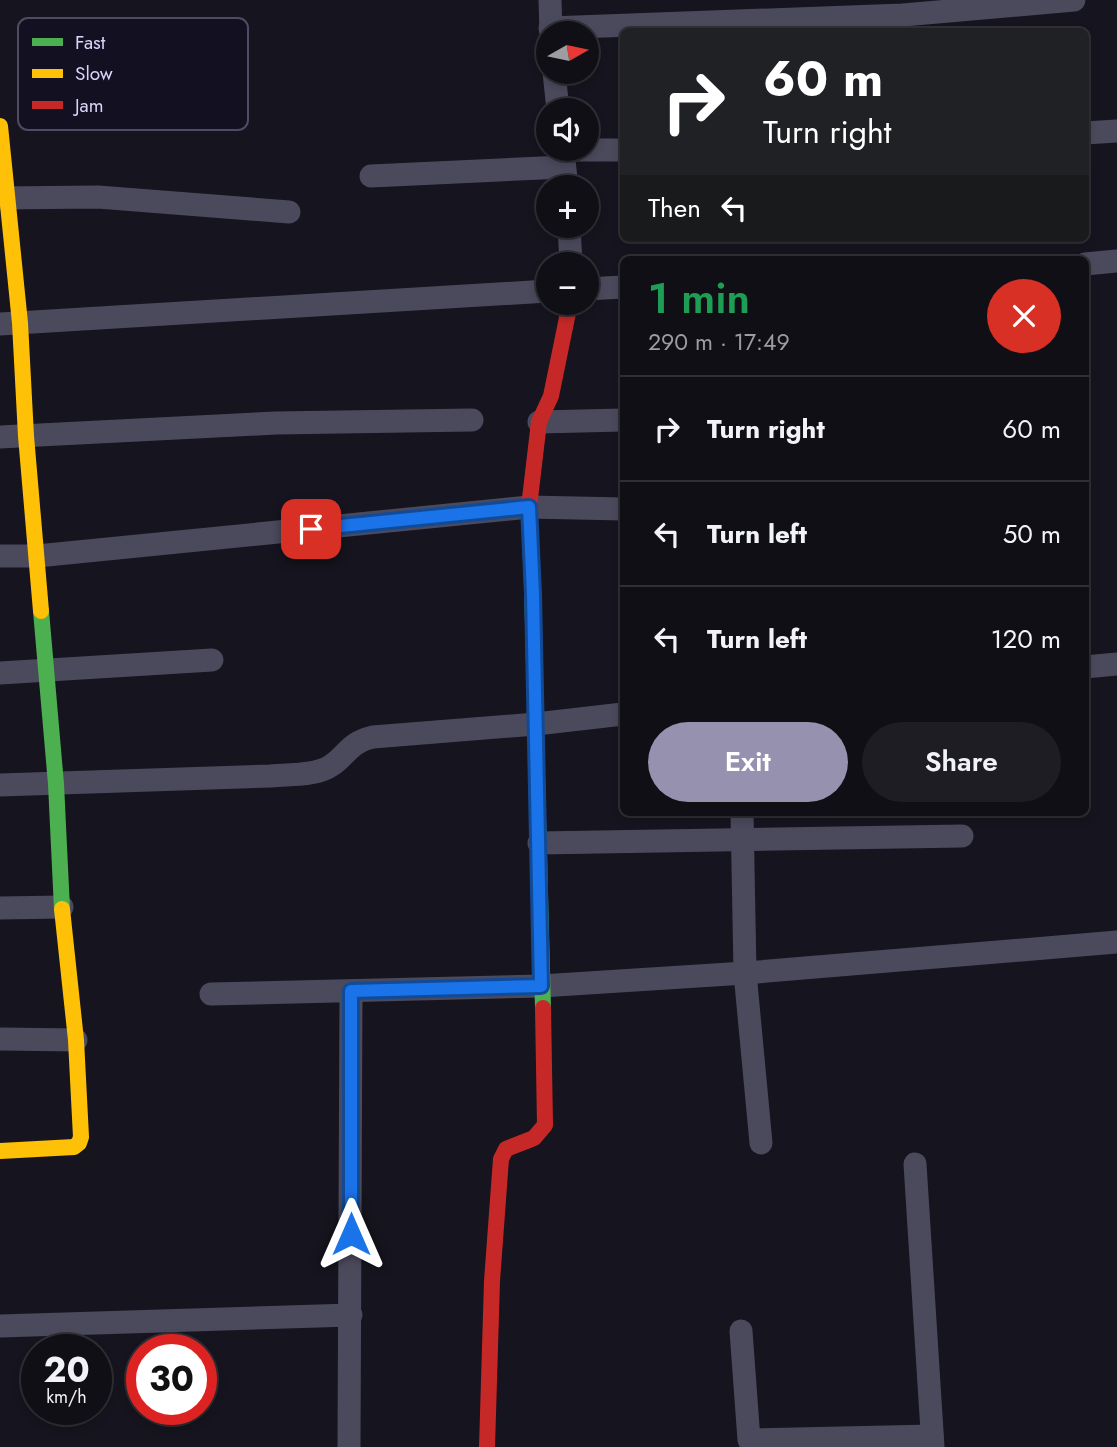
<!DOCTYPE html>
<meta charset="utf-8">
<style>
:root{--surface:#100f16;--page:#1e1d23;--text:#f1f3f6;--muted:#9c9ca1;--line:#302f35;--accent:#9591ae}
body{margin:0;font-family:Jost,sans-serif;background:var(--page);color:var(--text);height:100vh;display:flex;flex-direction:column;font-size:26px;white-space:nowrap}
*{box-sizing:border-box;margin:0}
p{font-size:23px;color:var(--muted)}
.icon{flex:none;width:38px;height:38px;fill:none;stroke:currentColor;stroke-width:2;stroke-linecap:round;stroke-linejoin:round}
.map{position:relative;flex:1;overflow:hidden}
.sheet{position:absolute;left:620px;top:256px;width:469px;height:560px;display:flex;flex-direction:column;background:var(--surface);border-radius:10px;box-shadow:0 4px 10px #0003,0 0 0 2px var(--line)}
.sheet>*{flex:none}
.guide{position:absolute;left:620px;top:28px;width:469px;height:214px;border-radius:10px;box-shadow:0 4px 10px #0003,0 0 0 2px var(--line);background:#202124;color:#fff;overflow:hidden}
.needle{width:46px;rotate:81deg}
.fabs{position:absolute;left:536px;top:21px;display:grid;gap:14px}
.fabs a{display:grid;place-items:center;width:63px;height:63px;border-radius:50%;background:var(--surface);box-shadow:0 4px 10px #0003,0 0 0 2px var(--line);font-size:35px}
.speed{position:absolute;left:21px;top:1334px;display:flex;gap:14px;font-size:35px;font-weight:700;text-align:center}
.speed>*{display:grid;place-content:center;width:91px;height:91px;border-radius:50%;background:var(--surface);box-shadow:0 4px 10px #0003,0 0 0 2px var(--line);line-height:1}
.speed small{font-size:18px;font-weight:400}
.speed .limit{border:10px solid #d22;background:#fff;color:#111}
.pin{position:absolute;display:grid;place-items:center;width:60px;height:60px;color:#fff;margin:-30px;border-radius:14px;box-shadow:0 4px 10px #0006}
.me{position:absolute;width:77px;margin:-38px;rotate:0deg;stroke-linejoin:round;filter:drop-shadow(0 0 5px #0008)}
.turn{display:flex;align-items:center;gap:24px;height:147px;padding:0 28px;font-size:32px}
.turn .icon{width:91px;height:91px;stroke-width:2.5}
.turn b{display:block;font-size:49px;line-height:60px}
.then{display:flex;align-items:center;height:66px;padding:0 28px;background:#0003;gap:14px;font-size:26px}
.round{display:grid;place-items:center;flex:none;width:74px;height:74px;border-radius:37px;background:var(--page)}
.summary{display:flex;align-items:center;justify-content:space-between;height:119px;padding:0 28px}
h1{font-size:42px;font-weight:600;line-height:52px;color:#1e9e55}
.primary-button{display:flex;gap:14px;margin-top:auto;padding:14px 28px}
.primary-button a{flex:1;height:80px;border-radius:42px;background:var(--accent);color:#fff;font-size:28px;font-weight:600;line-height:80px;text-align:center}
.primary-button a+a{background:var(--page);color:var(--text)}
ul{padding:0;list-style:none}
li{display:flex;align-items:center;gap:21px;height:105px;padding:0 28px;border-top:2px solid var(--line)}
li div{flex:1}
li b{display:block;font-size:26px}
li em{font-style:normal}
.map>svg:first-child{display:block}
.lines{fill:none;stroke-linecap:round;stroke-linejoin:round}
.street{stroke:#4b4a5d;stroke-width:23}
.fast{stroke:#4caf50;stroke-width:16}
.slow{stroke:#ffc107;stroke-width:16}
.jam{stroke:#c62828;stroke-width:16}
.route-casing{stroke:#114b97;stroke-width:18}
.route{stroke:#1a73e8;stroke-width:12}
.key{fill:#131022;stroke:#4f4b63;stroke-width:2}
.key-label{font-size:19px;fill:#dad5fb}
</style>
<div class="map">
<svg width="1117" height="1447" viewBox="0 0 1117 1447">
<rect width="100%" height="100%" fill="#16141e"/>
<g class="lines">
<g class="street">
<polyline points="550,0 551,33"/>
<polyline points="550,28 903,15 1074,0"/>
<polyline points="554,72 558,110"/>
<polyline points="1085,133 1117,131"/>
<polyline points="563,150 623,150"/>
<polyline points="563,152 567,187"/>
<polyline points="371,176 564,167"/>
<polyline points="0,198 98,197 289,212"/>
<polyline points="569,226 571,264"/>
<polyline points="1085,264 1117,261"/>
<polyline points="586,289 623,287"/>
<polyline points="0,324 548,291"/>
<polyline points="539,422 623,420"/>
<polyline points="0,437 276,423 472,420"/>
<polyline points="0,556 37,556 529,507 623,509"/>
<polyline points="1085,667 1117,664"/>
<polyline points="0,673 212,660"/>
<path d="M0 785 271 776C288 774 311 776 327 768 346 759 346 743 373 737L536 724 623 714"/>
<polyline points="742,812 745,973 761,1143"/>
<polyline points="539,843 962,836"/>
<polyline points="0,908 62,907"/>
<polyline points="211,994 541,986 745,973 1117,942"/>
<polyline points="0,1039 76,1040"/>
<polyline points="915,1164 933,1447"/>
<polyline points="0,1326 351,1315"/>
<polyline points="741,1331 749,1440 932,1436"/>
<polyline points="349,1447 351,991"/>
</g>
<g class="fast">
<polyline points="532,587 543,1008"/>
<polyline points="41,611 56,784 62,909"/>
</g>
<g class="slow">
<polyline points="0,126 20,323 26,436 41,611"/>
<polyline points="0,1151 74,1147 79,1143 81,1137 76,1040 62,909"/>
</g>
<g class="jam">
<polyline points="532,587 529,507 539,422 551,396 570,303"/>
<polyline points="487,1447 492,1281 501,1159 506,1149 534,1138 545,1125 543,1008"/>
</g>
</g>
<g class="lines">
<g class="route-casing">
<polyline id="route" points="311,529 529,507 533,594 541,986 351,991 351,1234"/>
</g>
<use href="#route" class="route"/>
</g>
<rect x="18" y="18" width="230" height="112" rx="10" class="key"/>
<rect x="32" y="38" width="31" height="8" fill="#4caf50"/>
<rect x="32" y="69" width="31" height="9" fill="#ffc107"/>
<rect x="32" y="101" width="31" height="8" fill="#c62828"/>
<g class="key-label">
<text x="75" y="49">Fast</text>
<text x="75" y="80">Slow</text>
<text x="75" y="112">Jam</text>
</g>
</svg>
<div class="fabs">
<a><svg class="needle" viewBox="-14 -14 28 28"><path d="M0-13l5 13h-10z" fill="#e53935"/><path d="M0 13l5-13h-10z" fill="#9c9ca1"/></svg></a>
<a><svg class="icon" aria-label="sound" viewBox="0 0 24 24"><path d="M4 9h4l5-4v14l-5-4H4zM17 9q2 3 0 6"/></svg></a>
<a>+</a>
<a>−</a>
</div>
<div class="speed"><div>20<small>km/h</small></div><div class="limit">30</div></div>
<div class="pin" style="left:311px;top:529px;background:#d93025"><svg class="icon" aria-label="arrive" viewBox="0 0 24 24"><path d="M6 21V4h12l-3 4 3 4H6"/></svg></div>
<svg class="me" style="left:351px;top:1234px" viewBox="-20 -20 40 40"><path d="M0-17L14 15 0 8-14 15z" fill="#1a73e8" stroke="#fff" stroke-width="4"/></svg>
<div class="guide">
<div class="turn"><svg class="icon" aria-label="right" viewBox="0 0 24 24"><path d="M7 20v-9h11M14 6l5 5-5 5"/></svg><div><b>60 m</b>Turn right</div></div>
<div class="then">Then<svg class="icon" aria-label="left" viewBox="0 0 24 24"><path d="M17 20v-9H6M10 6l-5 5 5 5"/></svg></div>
</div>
<section class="sheet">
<div class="summary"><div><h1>1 min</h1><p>290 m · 17:49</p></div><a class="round" style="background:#d93025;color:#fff"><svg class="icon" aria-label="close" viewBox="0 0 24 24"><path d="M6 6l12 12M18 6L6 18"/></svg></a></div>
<ul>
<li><svg class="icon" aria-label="right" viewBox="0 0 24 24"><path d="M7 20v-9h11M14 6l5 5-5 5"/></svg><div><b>Turn right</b></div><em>60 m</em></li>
<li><svg class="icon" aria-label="left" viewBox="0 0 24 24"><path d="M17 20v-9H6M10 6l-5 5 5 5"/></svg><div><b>Turn left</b></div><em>50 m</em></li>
<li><svg class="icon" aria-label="left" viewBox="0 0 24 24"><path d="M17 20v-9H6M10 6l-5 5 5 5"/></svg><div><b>Turn left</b></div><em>120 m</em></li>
</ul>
<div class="primary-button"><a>Exit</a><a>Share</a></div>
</section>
</div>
